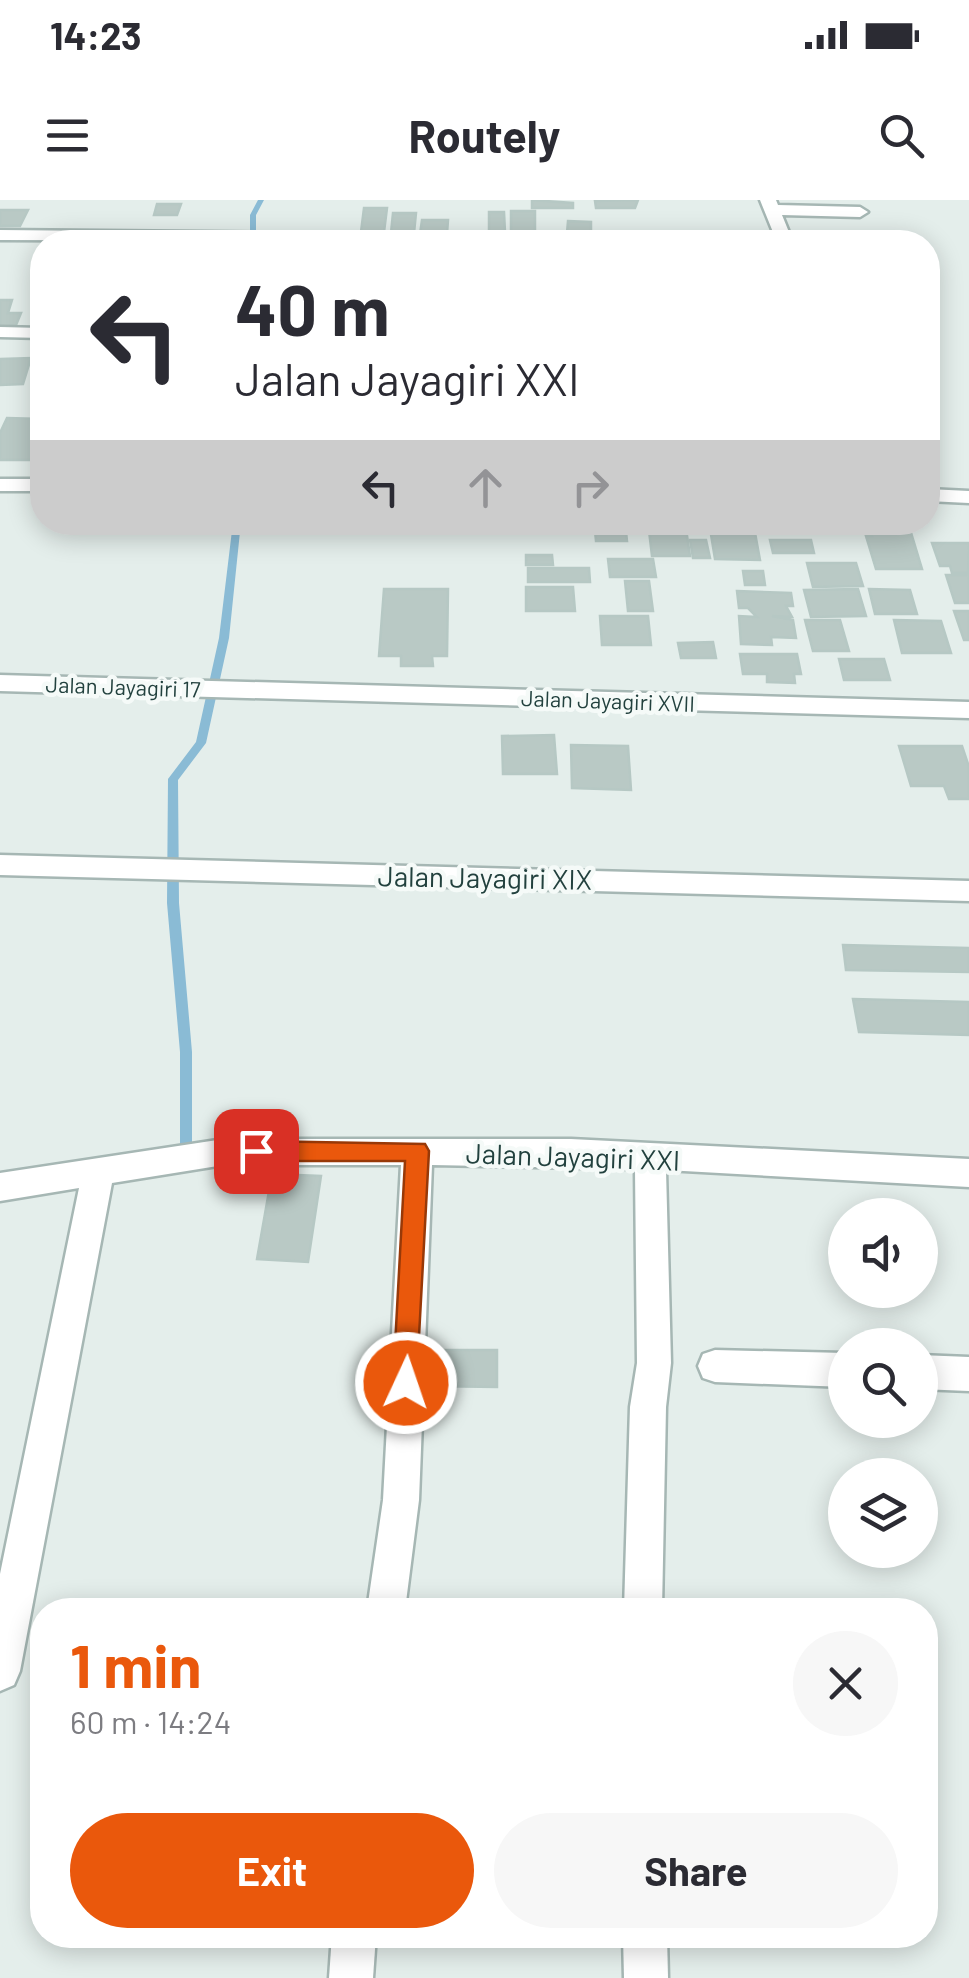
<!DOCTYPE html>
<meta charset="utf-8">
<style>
:root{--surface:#fff;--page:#f7f7f7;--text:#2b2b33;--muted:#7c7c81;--accent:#ea580c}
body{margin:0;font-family:Barlow,sans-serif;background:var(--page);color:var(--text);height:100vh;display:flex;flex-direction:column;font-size:38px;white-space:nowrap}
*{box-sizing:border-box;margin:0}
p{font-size:32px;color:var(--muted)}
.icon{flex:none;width:55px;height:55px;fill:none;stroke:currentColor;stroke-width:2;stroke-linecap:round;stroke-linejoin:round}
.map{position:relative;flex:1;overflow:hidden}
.details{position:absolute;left:30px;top:1398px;width:908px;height:350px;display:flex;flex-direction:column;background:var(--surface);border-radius:40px;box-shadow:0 5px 25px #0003}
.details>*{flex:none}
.banner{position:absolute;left:30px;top:30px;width:910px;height:305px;border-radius:40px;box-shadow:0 5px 25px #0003;background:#fff;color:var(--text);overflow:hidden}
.fabs{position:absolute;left:828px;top:998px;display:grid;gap:20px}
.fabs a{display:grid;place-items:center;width:110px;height:110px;border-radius:50%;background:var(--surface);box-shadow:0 5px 25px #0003;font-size:50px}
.pin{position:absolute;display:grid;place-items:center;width:85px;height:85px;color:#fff;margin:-42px;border-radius:20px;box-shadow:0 5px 15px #0006}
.me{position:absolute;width:110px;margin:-55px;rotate:3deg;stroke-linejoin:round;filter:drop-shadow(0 0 8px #0008)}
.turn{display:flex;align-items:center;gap:35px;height:210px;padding:0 40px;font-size:45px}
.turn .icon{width:130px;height:130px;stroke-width:2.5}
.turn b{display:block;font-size:70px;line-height:85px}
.lanes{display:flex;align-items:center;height:95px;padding:0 40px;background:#0003;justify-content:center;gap:50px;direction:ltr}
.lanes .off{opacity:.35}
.round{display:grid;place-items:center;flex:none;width:105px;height:105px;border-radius:52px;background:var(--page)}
.summary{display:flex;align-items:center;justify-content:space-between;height:170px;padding:0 40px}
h1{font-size:60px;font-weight:700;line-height:75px;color:var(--accent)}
.button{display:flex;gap:20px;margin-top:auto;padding:20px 40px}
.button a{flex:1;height:115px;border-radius:60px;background:var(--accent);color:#fff;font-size:40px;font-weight:700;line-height:115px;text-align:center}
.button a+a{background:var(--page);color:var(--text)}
.status{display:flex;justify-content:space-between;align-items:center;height:70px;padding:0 50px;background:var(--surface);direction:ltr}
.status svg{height:28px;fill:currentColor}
header{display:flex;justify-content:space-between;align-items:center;height:130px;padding:0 40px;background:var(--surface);font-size:45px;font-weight:700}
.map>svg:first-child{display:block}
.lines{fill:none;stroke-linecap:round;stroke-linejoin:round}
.stream{fill:#8abbd5;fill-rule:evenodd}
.building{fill:#b9c9c5;stroke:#b6c8c4;stroke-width:2.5}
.street-casing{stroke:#a6b7b4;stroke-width:5}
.street{fill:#fff;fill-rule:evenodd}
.route{fill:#ea580c;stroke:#983908;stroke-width:2.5}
.labels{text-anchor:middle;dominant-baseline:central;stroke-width:9;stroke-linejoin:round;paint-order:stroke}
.far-street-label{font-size:22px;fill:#22413e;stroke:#f5faf8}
.street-label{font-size:28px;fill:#22413e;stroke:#f5faf8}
</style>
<div class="status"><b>14:23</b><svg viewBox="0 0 49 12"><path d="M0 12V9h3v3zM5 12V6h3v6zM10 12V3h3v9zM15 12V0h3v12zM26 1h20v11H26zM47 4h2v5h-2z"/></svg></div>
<header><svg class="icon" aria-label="menu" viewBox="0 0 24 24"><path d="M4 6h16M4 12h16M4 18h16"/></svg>Routely<svg class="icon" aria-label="search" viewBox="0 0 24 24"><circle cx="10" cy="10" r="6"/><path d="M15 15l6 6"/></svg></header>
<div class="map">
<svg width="969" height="1778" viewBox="0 0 969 1778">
<rect width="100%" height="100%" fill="#e4eeeb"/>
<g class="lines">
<g class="stream">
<polygon points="258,0 264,0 256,15 256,42 250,42 250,15"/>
<polygon points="233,322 241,322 229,438 206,543 178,580 179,703 192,852 192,946 191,950 186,952 181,950 180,946 180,852 167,703 168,579 196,542 219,438"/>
</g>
</g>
<g class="building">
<polygon points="532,0 573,3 573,8 532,8"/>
<polygon points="638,0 635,8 596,8 595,1"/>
<polygon points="157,4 181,4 177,15 154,15"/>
<polygon points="364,8 387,8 384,32 361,32"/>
<polygon points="0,10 28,10 20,26 0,26"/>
<polygon points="511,11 535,11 535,39 511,38"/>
<polygon points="489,12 504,12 505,32 489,32"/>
<polygon points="393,13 416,13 414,33 391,33"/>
<polygon points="422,20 448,20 447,34 420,34"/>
<polygon points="568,21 591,22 591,33 567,33"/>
<polygon points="0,100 12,100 8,113 21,113 16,125 0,127"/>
<polygon points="31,158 23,184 0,185 0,159"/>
<polygon points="7,218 42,219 42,260 0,260 0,233"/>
<polygon points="578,322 642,322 643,332 626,332 627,341 596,341 595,331 579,331"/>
<polygon points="648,322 685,322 690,356 652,356"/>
<polygon points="709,322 753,322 760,360 715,359"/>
<polygon points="890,322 909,326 922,369 876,369 866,336 872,336 869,326 891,326"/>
<polygon points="690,340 706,340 710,358 693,358"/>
<polygon points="770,340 811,340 814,353 773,353"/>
<polygon points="932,343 969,343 968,373 952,373 950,366 940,366"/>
<polygon points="526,355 552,355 553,365 526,365"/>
<polygon points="608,359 653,359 656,377 610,377"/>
<polygon points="807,363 856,363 863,386 813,387"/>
<polygon points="528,368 589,368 590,382 528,382"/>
<polygon points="743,371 763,371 765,385 745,385"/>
<polygon points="946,375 969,375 969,403 955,403"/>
<polygon points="625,381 649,381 653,411 628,411"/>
<polygon points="526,387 573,387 575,411 526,411"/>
<polygon points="384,389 448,389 447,456 432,456 433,466 401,466 401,456 379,456"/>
<polygon points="858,389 866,416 811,417 804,390"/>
<polygon points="869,389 910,390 917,414 875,414"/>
<polygon points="737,391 791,393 793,406 786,406 792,417 772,416 793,420 796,438 771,437 772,445 741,444 739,416 757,417 748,408 739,408"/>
<polygon points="954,411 969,411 969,440 964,440"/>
<polygon points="600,416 648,416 651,445 602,445"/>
<polygon points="805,420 840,420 849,451 813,451"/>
<polygon points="894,420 941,421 951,453 902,453"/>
<polygon points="713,442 716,458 681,458 678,443"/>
<polygon points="740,454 797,454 801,474 794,474 795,483 767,482 767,474 743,474"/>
<polygon points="839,459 884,459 890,480 844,480"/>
<polygon points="554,535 557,574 503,574 502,536"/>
<polygon points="571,545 628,546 631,590 572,588"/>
<polygon points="899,546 962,546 969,567 969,599 949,599 944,586 911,586"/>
<polygon points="843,745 969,748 969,772 846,770"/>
<polygon points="853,799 969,802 969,835 859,832"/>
<polygon points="272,974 321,976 308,1062 257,1059"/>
<polygon points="427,1150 497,1150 497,1187 426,1186"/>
</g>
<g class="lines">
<g class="street-casing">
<g id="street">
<polygon points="760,0 776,0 778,5 860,7 868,12 860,17 782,15 793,42 777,42"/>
<polygon points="0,30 685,37 693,42 0,40"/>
<polygon points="0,127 42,128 42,138 0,137"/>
<rect x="0" y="279" width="42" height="12"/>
<polygon points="928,289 969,291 969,303 928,301"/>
<polygon points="0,475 969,502 969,518 0,491"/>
<polygon points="0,655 969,681 969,701 0,675"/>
<polygon points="224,939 571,939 969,959 969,987 666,970 671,1163 666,1207 662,1410 624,1410 630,1207 637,1163 635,969 432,965 419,1300 405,1410 367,1410 383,1300 401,965 224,965 112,983 20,1471 14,1485 0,1491 0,1374 79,988 0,1001 0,973"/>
<polygon points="715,1150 845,1153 845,1187 715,1182 703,1178 698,1166 703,1154"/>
<polygon points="920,1155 969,1157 969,1191 920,1189"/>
<polygon points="332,1735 376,1735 373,1778 329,1778"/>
<polygon points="623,1735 667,1735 668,1778 624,1778"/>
</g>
</g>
<use href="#street" class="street"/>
</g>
<polygon class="route" points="256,941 425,944 429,951 416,1192 406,1196 397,1192 393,1183 405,961 256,961 244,951"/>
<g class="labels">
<g class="far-street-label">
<text transform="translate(123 486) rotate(2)">Jalan Jayagiri 17</text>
<text transform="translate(608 500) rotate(2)">Jalan Jayagiri XVII</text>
</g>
<g class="street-label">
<text transform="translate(485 677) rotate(1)">Jalan Jayagiri XIX</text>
<text transform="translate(573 956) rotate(2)">Jalan Jayagiri XXI</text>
</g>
</g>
</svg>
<div class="fabs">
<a><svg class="icon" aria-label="sound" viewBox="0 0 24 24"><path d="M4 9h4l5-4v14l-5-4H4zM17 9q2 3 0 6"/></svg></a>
<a><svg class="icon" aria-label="search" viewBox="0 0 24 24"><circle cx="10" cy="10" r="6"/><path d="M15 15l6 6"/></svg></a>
<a><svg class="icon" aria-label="layers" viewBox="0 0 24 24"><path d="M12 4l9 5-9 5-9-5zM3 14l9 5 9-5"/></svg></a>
</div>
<div class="pin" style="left:256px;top:951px;background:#d93025"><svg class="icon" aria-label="arrive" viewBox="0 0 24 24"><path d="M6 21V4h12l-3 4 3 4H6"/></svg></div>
<svg class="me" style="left:406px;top:1183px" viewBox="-20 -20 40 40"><circle r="17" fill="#ea580c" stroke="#fff" stroke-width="3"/><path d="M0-11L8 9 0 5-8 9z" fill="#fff"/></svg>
<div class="banner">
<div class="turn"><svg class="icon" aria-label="left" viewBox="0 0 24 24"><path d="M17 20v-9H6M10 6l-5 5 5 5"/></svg><div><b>40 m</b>Jalan Jayagiri XXI</div></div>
<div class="lanes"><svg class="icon" aria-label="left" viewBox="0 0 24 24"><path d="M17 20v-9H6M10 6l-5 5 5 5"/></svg><svg class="icon off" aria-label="ahead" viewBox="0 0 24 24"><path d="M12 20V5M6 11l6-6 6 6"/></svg><svg class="icon off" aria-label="right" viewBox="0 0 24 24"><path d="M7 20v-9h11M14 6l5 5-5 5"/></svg></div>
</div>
<section class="details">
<div class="summary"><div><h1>1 min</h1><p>60 m · 14:24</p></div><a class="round"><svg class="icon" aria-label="close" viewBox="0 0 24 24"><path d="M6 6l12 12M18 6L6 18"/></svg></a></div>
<div class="button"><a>Exit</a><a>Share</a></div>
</section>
</div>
